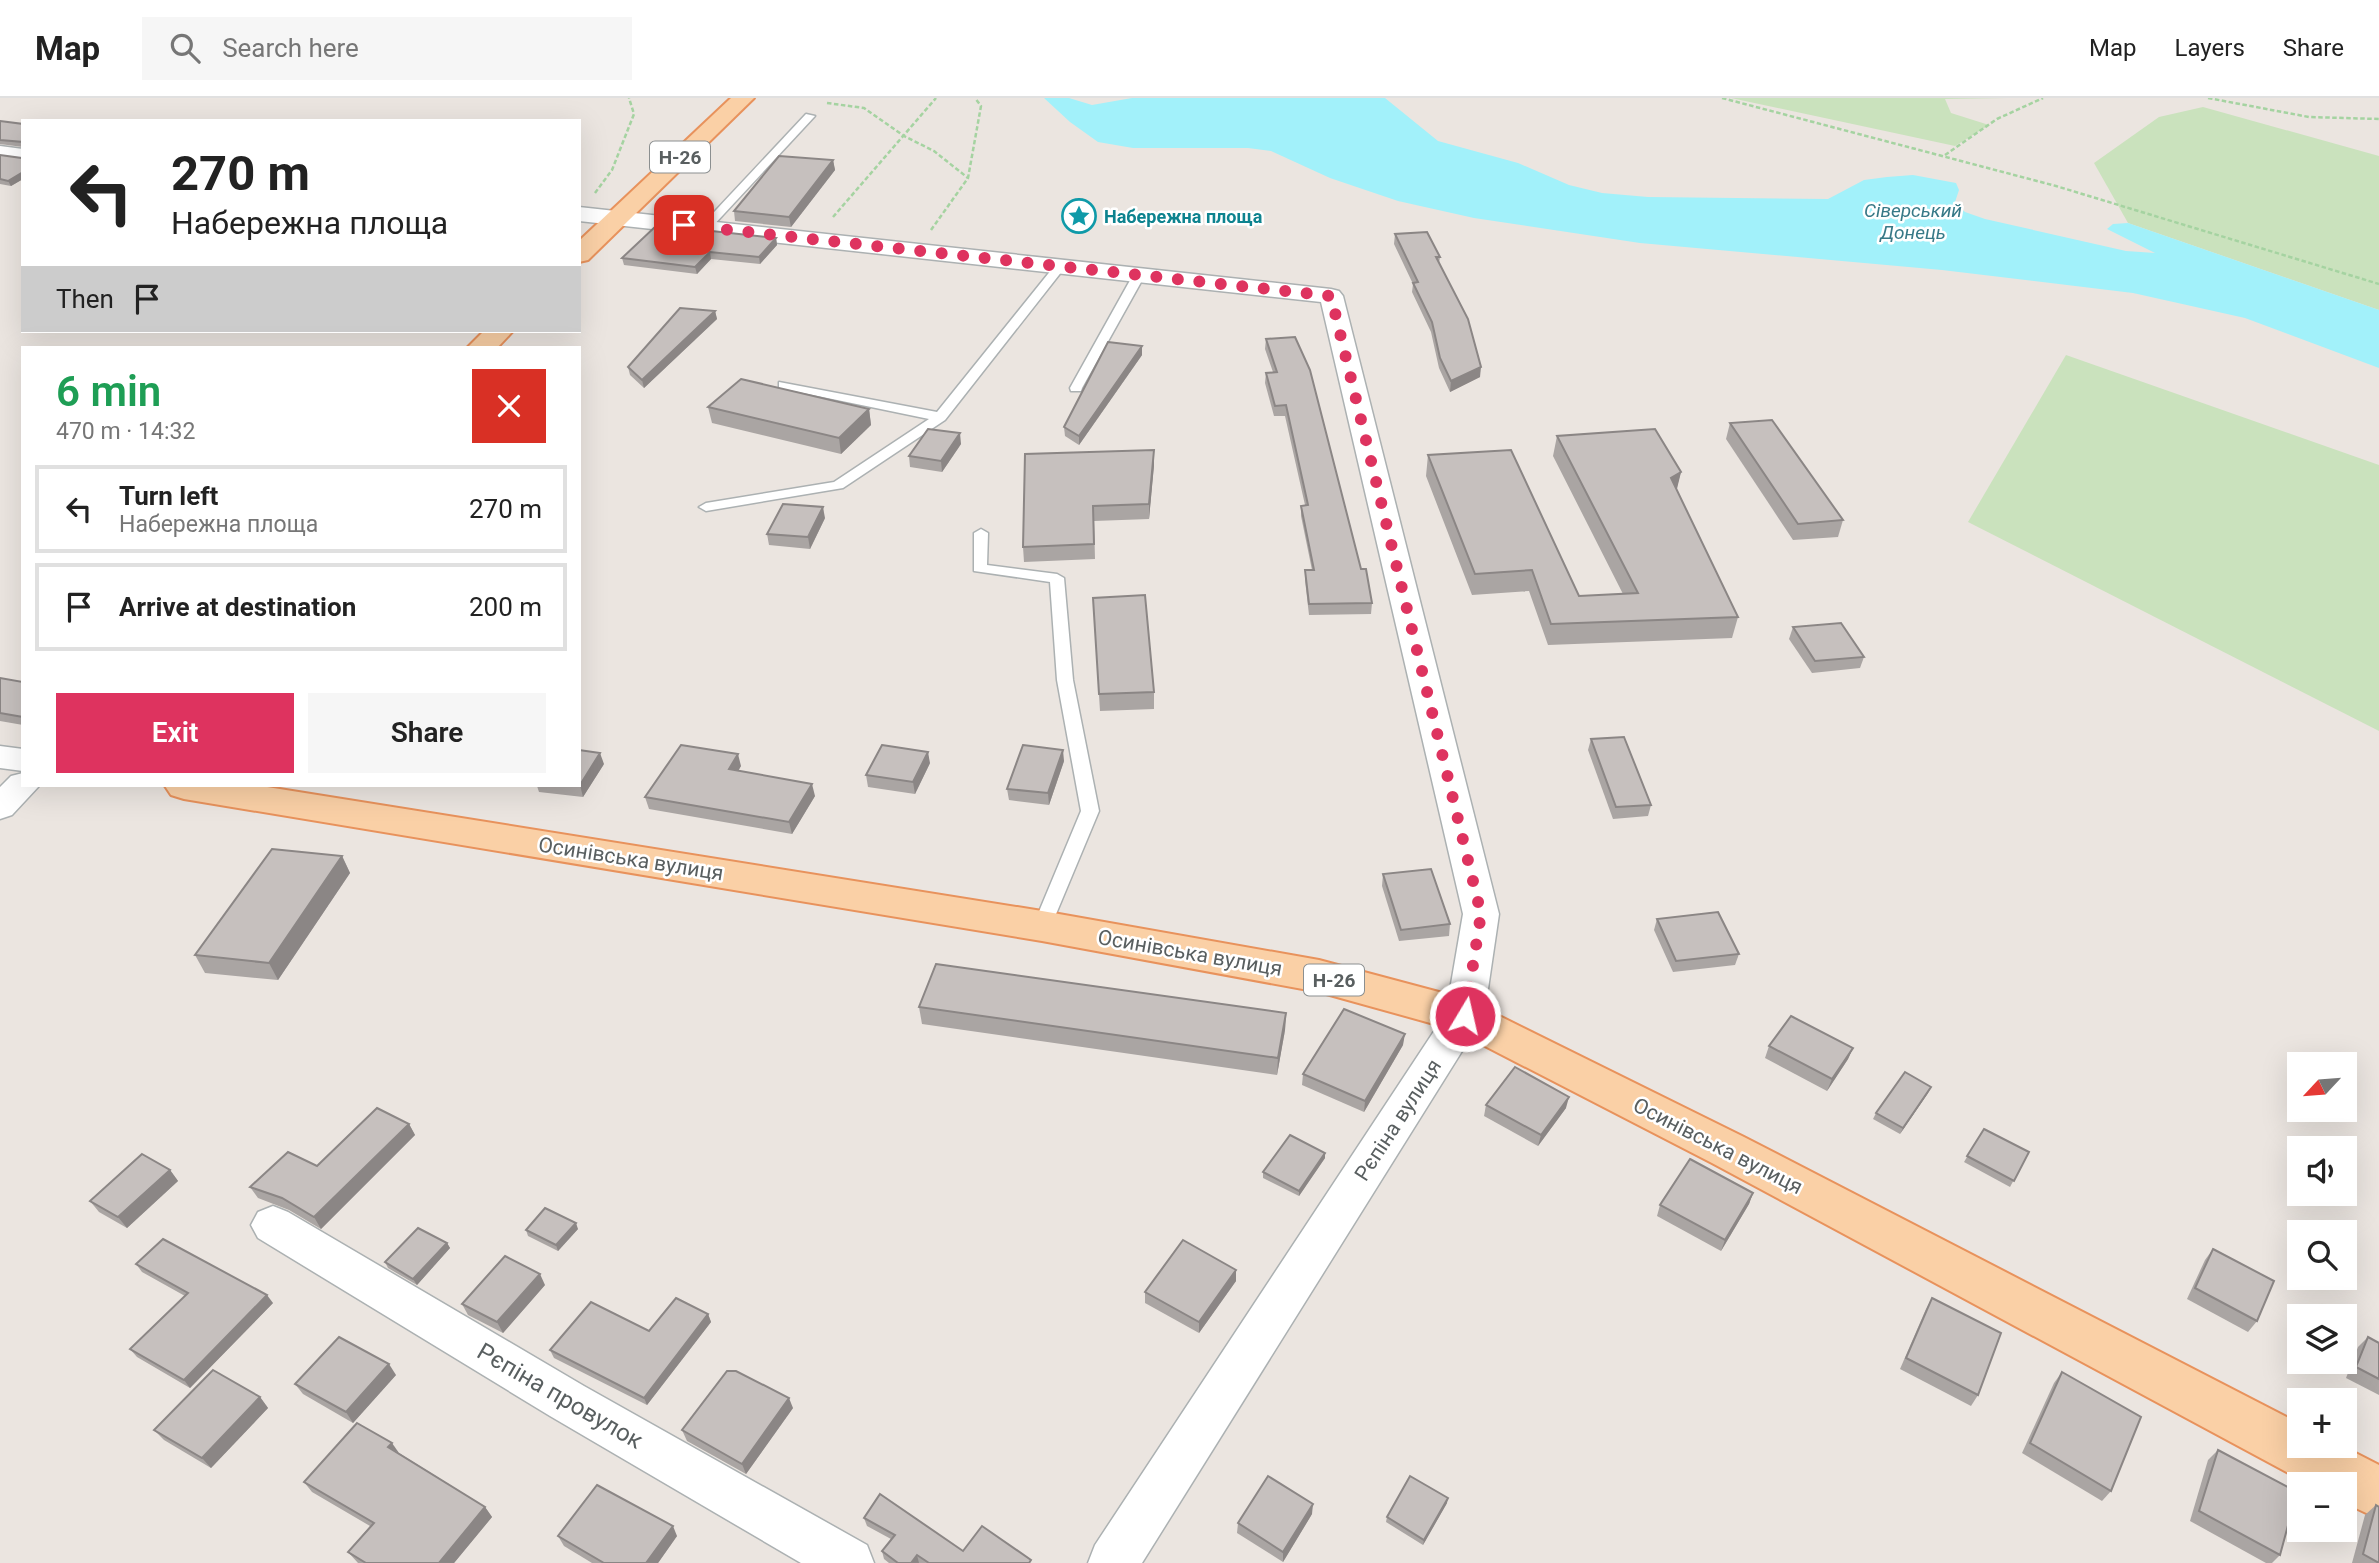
<!DOCTYPE html>
<meta charset="utf-8">
<style>
:root{--surface:#fff;--page:#f6f6f6;--text:#222;--muted:#767676;--line:#e0e0e0;--accent:#de335f}
body{margin:0;font-family:Roboto,sans-serif;background:var(--page);color:var(--text);height:100vh;display:flex;flex-direction:column;font-size:26px;white-space:nowrap}
*{box-sizing:border-box;margin:0}
p{font-size:23px;color:var(--muted)}
.icon{flex:none;width:38px;height:38px;fill:none;stroke:currentColor;stroke-width:2;stroke-linecap:round;stroke-linejoin:round}
.map{position:relative;flex:1;overflow:hidden}
.side{position:absolute;left:21px;top:248px;width:560px;height:441px;display:flex;flex-direction:column;background:var(--surface);border-radius:0px;box-shadow:0 7px 28px #0002}
.side>*{flex:none}
.hud{position:absolute;left:21px;top:21px;width:560px;height:214px;border-radius:0px;box-shadow:0 7px 28px #0002;background:#fff;color:var(--text);overflow:hidden}
.needle{width:46px;rotate:244deg}
.tools{position:absolute;left:2287px;top:954px;display:grid;gap:14px}
.tools a{display:grid;place-items:center;width:70px;height:70px;border-radius:0px;background:var(--surface);box-shadow:0 7px 28px #0002;font-size:35px}
.pin{position:absolute;display:grid;place-items:center;width:60px;height:60px;color:#fff;margin:-30px;border-radius:14px;box-shadow:0 4px 10px #0006}
.me{position:absolute;width:77px;margin:-38px;rotate:9deg;stroke-linejoin:round;filter:drop-shadow(0 0 5px #0008)}
.turn{display:flex;align-items:center;gap:24px;height:147px;padding:0 35px;font-size:32px}
.turn .icon{width:91px;height:91px;stroke-width:2.5}
.turn b{display:block;font-size:49px;line-height:60px}
.then{display:flex;align-items:center;height:66px;padding:0 35px;background:#0003;gap:14px;font-size:26px}
.round{display:grid;place-items:center;flex:none;width:74px;height:74px;border-radius:0px;background:var(--page)}
.summary{display:flex;align-items:center;justify-content:space-between;height:119px;padding:0 35px}
h1{font-size:42px;font-weight:600;line-height:52px;color:#1e9e55}
.cta{display:flex;gap:14px;margin-top:auto;padding:14px 35px}
.cta a{flex:1;height:80px;border-radius:0px;background:var(--accent);color:#fff;font-size:28px;font-weight:600;line-height:80px;text-align:center}
.cta a+a{background:var(--page);color:var(--text)}
ul{padding:0;list-style:none}
li{display:flex;align-items:center;gap:21px;height:88px;margin:0 14px 10px;padding:0 21px;border:4px solid var(--line);border-radius:0px}
li div{flex:1}
li b{display:block;font-size:26px}
li em{font-style:normal}
header{display:flex;align-items:center;gap:42px;box-sizing:border-box;height:98px;padding:0 35px;background:var(--surface);border-bottom:2px solid var(--line)}
header strong{font-size:33px}
nav{display:flex;gap:38px;margin-inline-start:auto;font-size:24px}
.search{width:490px;height:63px;background:var(--page);display:flex;align-items:center;gap:18px;box-sizing:border-box;padding:0 24px;border-radius:0px;color:var(--muted);font-size:26px}
.map>svg:first-child{display:block}
.green{fill:#cae2bd}
.water{fill:#a2f1fa}
.lines{fill:none;stroke-linecap:round;stroke-linejoin:round}
.lane-casing{stroke:#acb1b2;stroke-width:3}
.street-casing{stroke:#acb1b2;stroke-width:3}
.primary-casing{stroke:#e8925c;stroke-width:4}
.path{stroke:#a5d3a1;stroke-width:2.5;stroke-dasharray:4.5 2.5;stroke-linecap:butt}
.lane{fill:#fff;fill-rule:evenodd}
.street{fill:#fff;fill-rule:evenodd}
.primary{fill:#fad0a6;fill-rule:evenodd}
.wall{fill:#aaa5a3}
.shaded-wall{fill:#8b8685}
.building{fill:#c6c0be;stroke:#8b8685;stroke-width:2}
.route{stroke:#de335f;stroke-width:12;stroke-dasharray:0 21.6}
.labels{text-anchor:middle;dominant-baseline:central;stroke-width:5;stroke-linejoin:round;paint-order:stroke}
.far-culture-label{font-size:18px;font-weight:bold;fill:#0d838f;stroke:#fff;text-anchor:start}
.shield{fill:#fff;stroke:#8b8f90;stroke-width:2}
.shield-label{font-size:19px;font-weight:bold;fill:#595f60}
.far-water-label{font-size:19px;font-style:italic;fill:#377987;stroke:#fff}
.street-label{font-size:21px;fill:#595f60;stroke:#fff}
.near-street-label{font-size:24px;fill:#595f60;stroke:#fff}
</style>
<header>
<strong>Map</strong>
<div class="search"><svg class="icon" aria-label="search" viewBox="0 0 24 24"><circle cx="10" cy="10" r="6"/><path d="M15 15l6 6"/></svg>Search here</div>
<nav><a>Map</a><a>Layers</a><a>Share</a></nav>
</header>
<div class="map">
<svg width="2379" height="1465" viewBox="0 0 2379 1465">
<rect width="100%" height="100%" fill="#ebe5e0"/>
<g class="green">
<polygon points="1731,0 2007,0 1945,1 1951,15 1989,27 1955,48"/>
<polygon points="2203,9 2379,58 2379,212 2128,125 2094,65 2159,19"/>
<polygon points="2066,257 2379,367 2379,633 1968,424"/>
</g>
<polygon class="water" points="1044,0 1069,0 1092,7 1132,0 1385,0 1438,43 1518,65 1569,87 1602,95 1648,99 1828,101 1864,82 1887,79 1913,77 1956,85 1959,92 1955,104 1965,114 1985,121 2126,153 2155,155 2107,131 2113,126 2128,125 2379,212 2379,270 2245,220 2133,195 1942,172 1640,145 1474,120 1398,103 1330,80 1271,53 1248,50 1133,50 1098,44 1070,24"/>
<g class="lines">
<g class="lane-casing">
<g id="lane">
<polygon points="806,16 815,18 710,131 702,131 702,127"/>
<polygon points="1056,166 1066,168 945,322 843,390 706,413 699,409 706,405 834,384 929,321 784,291 779,290 779,284 937,314"/>
<polygon points="1139,174 1145,177 1082,290 1081,293 1071,293 1070,290 1133,177"/>
<polygon points="981,431 988,435 987,467 1057,476 1064,480 1073,582 1099,713 1051,828 1049,833 1035,833 1033,828 1081,713 1057,582 1050,484 974,473 974,435"/>
</g>
</g>
<g class="street-casing">
<g id="street">
<polygon points="0,48 23,51 23,63 0,60"/>
<polygon points="579,109 1331,191 1339,193 1343,198 1499,816 1484,918 1142,1465 1088,1465 1095,1447 1446,915 1463,816 1321,204 579,123"/>
<polygon points="0,648 23,651 23,673 0,670"/>
<polygon points="23,675 23,688 39,688 12,717 0,721 0,689 11,678"/>
<polygon points="273,1108 288,1114 584,1288 867,1447 874,1465 801,1465 550,1318 258,1140 251,1127 258,1114"/>
</g>
</g>
<g class="primary-casing">
<g id="primary">
<polygon points="731,0 754,0 588,162 579,164 579,143"/>
<polygon points="484,233 513,233 497,250 467,250"/>
<polygon points="165,688 261,688 1042,813 1319,862 1465,901 1744,1039 2300,1326 2300,1348 2342,1348 2379,1367 2379,1421 2345,1405 2345,1386 2309,1386 1712,1065 1452,931 1319,894 1042,843 184,701 171,697"/>
</g>
</g>
<g class="path">
<polyline points="1722,0 2056,88 2379,186"/>
<polyline points="2208,0 2309,19 2379,21"/>
<polyline points="827,5 864,10 904,38 934,53 968,80"/>
<polyline points="1945,57 1997,21 2043,0"/>
<polyline points="595,95 612,72 634,16 629,0"/>
<polyline points="833,119 936,0"/>
<polyline points="931,132 968,80 981,8 975,0"/>
</g>
<use href="#lane" class="lane"/>
<use href="#street" class="street"/>
<use href="#primary" class="primary"/>
</g>
<g class="wall">
<polygon points="0,23 23,26 23,81 11,88 0,86 0,57 22,60 23,49 0,46"/>
<polygon points="833,62 835,72 791,129 735,123 734,113"/>
<polygon points="1395,136 1440,159 1439,165 1480,279 1450,294 1439,270 1431,234 1412,194 1413,186 1394,146"/>
<polygon points="776,140 777,147 760,166 711,161 697,176 624,167 622,160"/>
<polygon points="715,213 717,221 644,290 630,277 628,269"/>
<polygon points="1266,241 1361,471 1372,505 1371,516 1309,517 1305,482 1305,472 1312,472 1301,418 1301,408 1305,407 1285,318 1274,318 1265,285 1266,275 1273,274 1265,251"/>
<polygon points="1142,248 1142,257 1079,347 1065,338 1064,329"/>
<polygon points="708,309 869,311 871,327 841,356 712,325"/>
<polygon points="1730,325 1843,422 1838,439 1793,442 1726,341"/>
<polygon points="1557,338 1681,374 1676,392 1738,519 1732,540 1548,547 1529,493 1472,497 1426,378 1428,357 1579,498 1623,496 1553,358"/>
<polygon points="961,346 942,374 910,369 909,358"/>
<polygon points="1154,367 1149,421 1094,423 1095,461 1024,464 1023,449"/>
<polygon points="825,420 810,451 769,447 767,436"/>
<polygon points="1093,500 1154,594 1154,611 1100,613"/>
<polygon points="1793,529 1864,559 1860,570 1812,575 1789,541"/>
<polygon points="0,580 23,584 23,627 0,623"/>
<polygon points="1591,641 1651,707 1648,718 1613,721 1588,652"/>
<polygon points="1064,663 1049,707 1009,702 1007,691"/>
<polygon points="930,665 915,696 868,689 866,677"/>
<polygon points="604,666 583,699 539,694 537,688 579,688"/>
<polygon points="741,668 738,673 815,698 792,736 649,711 645,699"/>
<polygon points="342,758 350,775 278,882 205,875 195,857"/>
<polygon points="1383,776 1450,826 1449,838 1399,843 1382,788"/>
<polygon points="1657,821 1739,856 1735,867 1673,874 1654,832"/>
<polygon points="919,909 1286,915 1285,932 1277,977 922,926"/>
<polygon points="1403,947 1364,1014 1302,987 1303,976"/>
<polygon points="1769,948 1853,950 1848,961 1827,993 1765,960"/>
<polygon points="1928,995 1900,1036 1873,1021 1876,1015"/>
<polygon points="1486,1007 1566,1010 1538,1048 1484,1018"/>
<polygon points="409,1026 415,1037 321,1131 289,1112 258,1100 250,1089 317,1068"/>
<polygon points="1984,1031 2029,1054 2010,1089 1964,1064"/>
<polygon points="1325,1055 1325,1060 1299,1098 1263,1080 1263,1074"/>
<polygon points="170,1072 178,1083 127,1130 99,1114 90,1103"/>
<polygon points="1753,1095 1749,1106 1721,1153 1657,1118 1660,1107"/>
<polygon points="578,1131 558,1153 528,1138 526,1132"/>
<polygon points="447,1145 450,1150 417,1187 388,1170 385,1164"/>
<polygon points="2213,1151 2257,1223 2248,1234 2187,1201 2205,1162"/>
<polygon points="136,1166 273,1205 190,1290 137,1259 130,1251 185,1198 142,1174"/>
<polygon points="1236,1183 1199,1235 1145,1205 1145,1194"/>
<polygon points="545,1187 503,1235 468,1217 462,1206"/>
<polygon points="1932,1200 1978,1297 1971,1308 1900,1271 1926,1211"/>
<polygon points="708,1216 711,1224 647,1307 554,1260 550,1252 649,1233"/>
<polygon points="2368,1239 2379,1245 2379,1297 2346,1280 2358,1249"/>
<polygon points="2062,1274 2111,1393 2102,1403 2022,1355 2054,1285"/>
<polygon points="396,1277 353,1325 303,1296 295,1286"/>
<polygon points="260,1299 268,1310 211,1370 164,1342 154,1332"/>
<polygon points="793,1310 746,1376 687,1343 682,1332"/>
<polygon points="2218,1352 2280,1457 2272,1465 2266,1465 2190,1423 2208,1362"/>
<polygon points="399,1355 485,1409 492,1419 454,1465 358,1465 348,1454 370,1428 312,1394 304,1384"/>
<polygon points="1447,1405 1423,1447 1386,1424 1387,1419"/>
<polygon points="2376,1407 2379,1465 2352,1465 2365,1417"/>
<polygon points="1312,1416 1283,1464 1237,1435 1238,1425"/>
<polygon points="864,1420 963,1453 1031,1465 889,1465 884,1461 882,1453 891,1441 867,1428"/>
<polygon points="558,1438 677,1438 658,1465 592,1465 564,1448"/>
</g>
<g class="shaded-wall">
<polygon points="833,62 835,72 791,129 789,119"/>
<polygon points="23,74 23,81 11,88 8,83"/>
<polygon points="776,140 777,147 760,166 759,159"/>
<polygon points="710,154 711,161 697,176 695,169"/>
<polygon points="715,213 717,221 644,290 642,282"/>
<polygon points="1142,248 1142,257 1079,347 1079,338"/>
<polygon points="1481,269 1480,279 1450,294 1451,283"/>
<polygon points="869,311 871,327 841,356 839,340"/>
<polygon points="960,335 961,346 942,374 941,363"/>
<polygon points="1154,352 1154,367 1149,421 1149,406"/>
<polygon points="1681,374 1676,395 1671,380"/>
<polygon points="823,409 825,420 810,451 808,439"/>
<polygon points="1063,652 1064,663 1049,707 1048,695"/>
<polygon points="928,654 930,665 915,696 913,684"/>
<polygon points="600,655 604,666 583,699 580,687"/>
<polygon points="738,656 741,668 732,683 729,671"/>
<polygon points="812,686 815,698 792,736 789,724"/>
<polygon points="342,758 350,775 278,882 269,865"/>
<polygon points="1286,915 1285,932 1277,977 1278,960"/>
<polygon points="1405,936 1403,947 1364,1014 1365,1003"/>
<polygon points="1853,950 1848,961 1827,993 1832,981"/>
<polygon points="1931,989 1928,995 1900,1036 1903,1030"/>
<polygon points="1569,999 1566,1010 1538,1048 1541,1037"/>
<polygon points="409,1026 415,1037 321,1131 314,1119"/>
<polygon points="1325,1055 1325,1060 1299,1098 1299,1093"/>
<polygon points="170,1072 178,1083 127,1130 118,1119"/>
<polygon points="1753,1095 1749,1106 1721,1153 1725,1142"/>
<polygon points="576,1125 578,1131 558,1153 556,1147"/>
<polygon points="447,1145 450,1150 417,1187 413,1181"/>
<polygon points="1236,1172 1236,1183 1199,1235 1199,1224"/>
<polygon points="540,1176 545,1187 503,1235 497,1224"/>
<polygon points="267,1197 273,1205 190,1290 184,1282"/>
<polygon points="708,1216 711,1224 647,1307 644,1300"/>
<polygon points="389,1266 396,1277 353,1325 346,1314"/>
<polygon points="260,1299 268,1310 211,1370 202,1360"/>
<polygon points="789,1300 793,1310 746,1376 742,1366"/>
<polygon points="392,1345 399,1355 388,1349"/>
<polygon points="1448,1400 1447,1405 1423,1447 1424,1442"/>
<polygon points="1313,1406 1312,1416 1283,1464 1283,1454"/>
<polygon points="485,1409 492,1419 454,1465 439,1465"/>
<polygon points="673,1428 677,1438 658,1465 646,1465"/>
<polygon points="917,1457 919,1465 911,1465"/>
</g>
<g class="building">
<polygon points="0,23 23,26 23,74 8,83 0,81 0,57 22,60 23,44 0,42"/>
<polygon points="779,58 833,62 789,119 734,113"/>
<polygon points="657,127 776,140 759,159 710,154 695,169 622,160"/>
<polygon points="1427,134 1440,159 1436,159 1468,221 1481,269 1451,283 1440,260 1432,224 1413,185 1418,184 1395,136"/>
<polygon points="680,210 715,213 642,282 628,269"/>
<polygon points="1295,239 1310,272 1361,471 1366,471 1372,505 1309,506 1305,472 1314,472 1301,408 1308,407 1286,307 1275,308 1266,275 1277,274 1266,241"/>
<polygon points="1108,244 1142,248 1079,338 1064,329"/>
<polygon points="741,281 869,311 839,340 708,309"/>
<polygon points="1772,322 1843,422 1798,426 1730,325"/>
<polygon points="928,331 960,335 941,363 909,358"/>
<polygon points="1655,331 1681,374 1671,380 1738,519 1551,526 1532,472 1475,476 1428,357 1511,352 1579,498 1638,495 1557,338"/>
<polygon points="1154,352 1149,406 1093,408 1094,446 1023,449 1025,356"/>
<polygon points="783,406 823,409 808,439 767,436"/>
<polygon points="1145,497 1154,594 1099,596 1093,500"/>
<polygon points="1841,525 1864,559 1815,563 1793,529"/>
<polygon points="0,580 23,584 23,619 0,615"/>
<polygon points="1624,639 1651,707 1616,709 1591,641"/>
<polygon points="681,647 738,656 729,671 812,686 789,724 645,699"/>
<polygon points="882,647 928,654 913,684 866,677"/>
<polygon points="1023,647 1063,652 1048,695 1007,691"/>
<polygon points="579,652 600,655 580,687 579,687"/>
<polygon points="272,751 342,758 269,865 195,857"/>
<polygon points="1431,771 1450,826 1401,832 1383,776"/>
<polygon points="1718,814 1739,856 1676,863 1657,821"/>
<polygon points="936,866 1286,915 1278,960 919,909"/>
<polygon points="1344,911 1405,936 1365,1003 1303,976"/>
<polygon points="1791,918 1853,950 1832,981 1769,948"/>
<polygon points="1515,969 1569,999 1541,1037 1486,1007"/>
<polygon points="1905,974 1931,989 1903,1030 1876,1015"/>
<polygon points="377,1010 409,1026 314,1119 282,1100 250,1089 288,1054 317,1068"/>
<polygon points="1984,1031 2029,1054 2014,1083 1967,1058"/>
<polygon points="1290,1037 1325,1055 1299,1093 1263,1074"/>
<polygon points="142,1056 170,1072 118,1119 90,1103"/>
<polygon points="1690,1061 1753,1095 1725,1142 1660,1107"/>
<polygon points="545,1110 576,1125 556,1147 526,1132"/>
<polygon points="418,1130 447,1145 413,1181 385,1164"/>
<polygon points="163,1141 267,1197 184,1282 130,1251 188,1195 136,1166"/>
<polygon points="1183,1142 1236,1172 1199,1224 1145,1194"/>
<polygon points="2213,1151 2274,1183 2257,1223 2195,1190"/>
<polygon points="505,1158 540,1176 497,1224 462,1206"/>
<polygon points="676,1200 708,1216 644,1300 550,1252 591,1204 649,1233"/>
<polygon points="1932,1200 2001,1235 1978,1297 1906,1260"/>
<polygon points="339,1239 389,1266 346,1314 295,1286"/>
<polygon points="2368,1239 2379,1245 2379,1281 2356,1269"/>
<polygon points="213,1272 260,1299 202,1360 154,1332"/>
<polygon points="727,1273 736,1273 789,1300 742,1366 682,1332"/>
<polygon points="2062,1274 2141,1319 2111,1393 2030,1345"/>
<polygon points="357,1325 392,1345 388,1349 485,1409 439,1465 366,1465 348,1454 374,1425 304,1384"/>
<polygon points="2218,1352 2297,1394 2280,1457 2199,1413"/>
<polygon points="1268,1378 1313,1406 1283,1454 1238,1425"/>
<polygon points="1410,1378 1448,1400 1424,1442 1387,1419"/>
<polygon points="597,1387 673,1428 646,1465 604,1465 558,1438"/>
<polygon points="880,1396 963,1453 982,1428 1031,1462 1029,1465 929,1465 917,1457 911,1465 898,1465 882,1453 895,1437 864,1420"/>
<polygon points="2376,1407 2379,1409 2379,1465 2363,1456"/>
</g>
<g class="lines">
<polyline class="route" points="684,127 1331,198 1481,816 1465,918"/>
</g>
<defs>
<g id="sight-ring" transform="scale(1.75)"><circle r="9.5" fill="#fff" stroke="#0f9aa8" stroke-width="1.5"/><path d="M0-6L1.8-2.2L6-1.7L2.9 1.2L3.7 5.4L0 3.3L-3.7 5.4L-2.9 1.2L-6-1.7L-1.8-2.2Z" fill="#0f9aa8"/></g>
</defs>
<g fill-rule="evenodd">
<use href="#sight-ring" x="1079" y="118"/>
</g>
<g class="labels">
<g class="far-culture-label">
<text x="1104" y="118">Набережна площа</text>
</g>
<g class="shield">
<rect x="650" y="43.5" width="60" height="31" rx="5"/>
<rect x="1304" y="866.5" width="60" height="31" rx="5"/>
</g>
<g class="shield-label">
<text x="680" y="59">Н-26</text>
<text x="1334" y="882">Н-26</text>
</g>
<g class="far-water-label">
<text x="1913" y="112">Сіверський<tspan x="1913" dy="22">Донець</tspan></text>
</g>
<g class="street-label">
<text transform="translate(631 761) rotate(9)">Осинівська вулиця</text>
<text transform="translate(1190 855) rotate(10)">Осинівська вулиця</text>
<text transform="translate(1398 1022) rotate(-57)">Рєпіна вулиця</text>
<text transform="translate(1718 1048) rotate(27)">Осинівська вулиця</text>
</g>
<g class="near-street-label">
<text transform="translate(560 1298) rotate(30)">Рєпіна провулок</text>
</g>
</g>
</svg>
<div class="tools">
<a><svg class="needle" viewBox="-14 -14 28 28"><path d="M0-13l5 13h-10z" fill="#e53935"/><path d="M0 13l5-13h-10z" fill="#767676"/></svg></a>
<a><svg class="icon" aria-label="sound" viewBox="0 0 24 24"><path d="M4 9h4l5-4v14l-5-4H4zM17 9q2 3 0 6"/></svg></a>
<a><svg class="icon" aria-label="search" viewBox="0 0 24 24"><circle cx="10" cy="10" r="6"/><path d="M15 15l6 6"/></svg></a>
<a><svg class="icon" aria-label="layers" viewBox="0 0 24 24"><path d="M12 4l9 5-9 5-9-5zM3 14l9 5 9-5"/></svg></a>
<a>+</a>
<a>−</a>
</div>
<div class="pin" style="left:684px;top:127px;background:#d93025"><svg class="icon" aria-label="arrive" viewBox="0 0 24 24"><path d="M6 21V4h12l-3 4 3 4H6"/></svg></div>
<svg class="me" style="left:1465px;top:918px" viewBox="-20 -20 40 40"><circle r="17" fill="#de335f" stroke="#fff" stroke-width="3"/><path d="M0-11L8 9 0 5-8 9z" fill="#fff"/></svg>
<div class="hud">
<div class="turn"><svg class="icon" aria-label="left" viewBox="0 0 24 24"><path d="M17 20v-9H6M10 6l-5 5 5 5"/></svg><div><b>270 m</b>Набережна площа</div></div>
<div class="then">Then<svg class="icon" aria-label="arrive" viewBox="0 0 24 24"><path d="M6 21V4h12l-3 4 3 4H6"/></svg></div>
</div>
<section class="side">
<div class="summary"><div><h1>6 min</h1><p>470 m · 14:32</p></div><a class="round" style="background:#d93025;color:#fff"><svg class="icon" aria-label="close" viewBox="0 0 24 24"><path d="M6 6l12 12M18 6L6 18"/></svg></a></div>
<ul>
<li><svg class="icon" aria-label="left" viewBox="0 0 24 24"><path d="M17 20v-9H6M10 6l-5 5 5 5"/></svg><div><b>Turn left</b><p>Набережна площа</p></div><em>270 m</em></li>
<li><svg class="icon" aria-label="arrive" viewBox="0 0 24 24"><path d="M6 21V4h12l-3 4 3 4H6"/></svg><div><b>Arrive at destination</b></div><em>200 m</em></li>
</ul>
<div class="cta"><a>Exit</a><a>Share</a></div>
</section>
</div>
